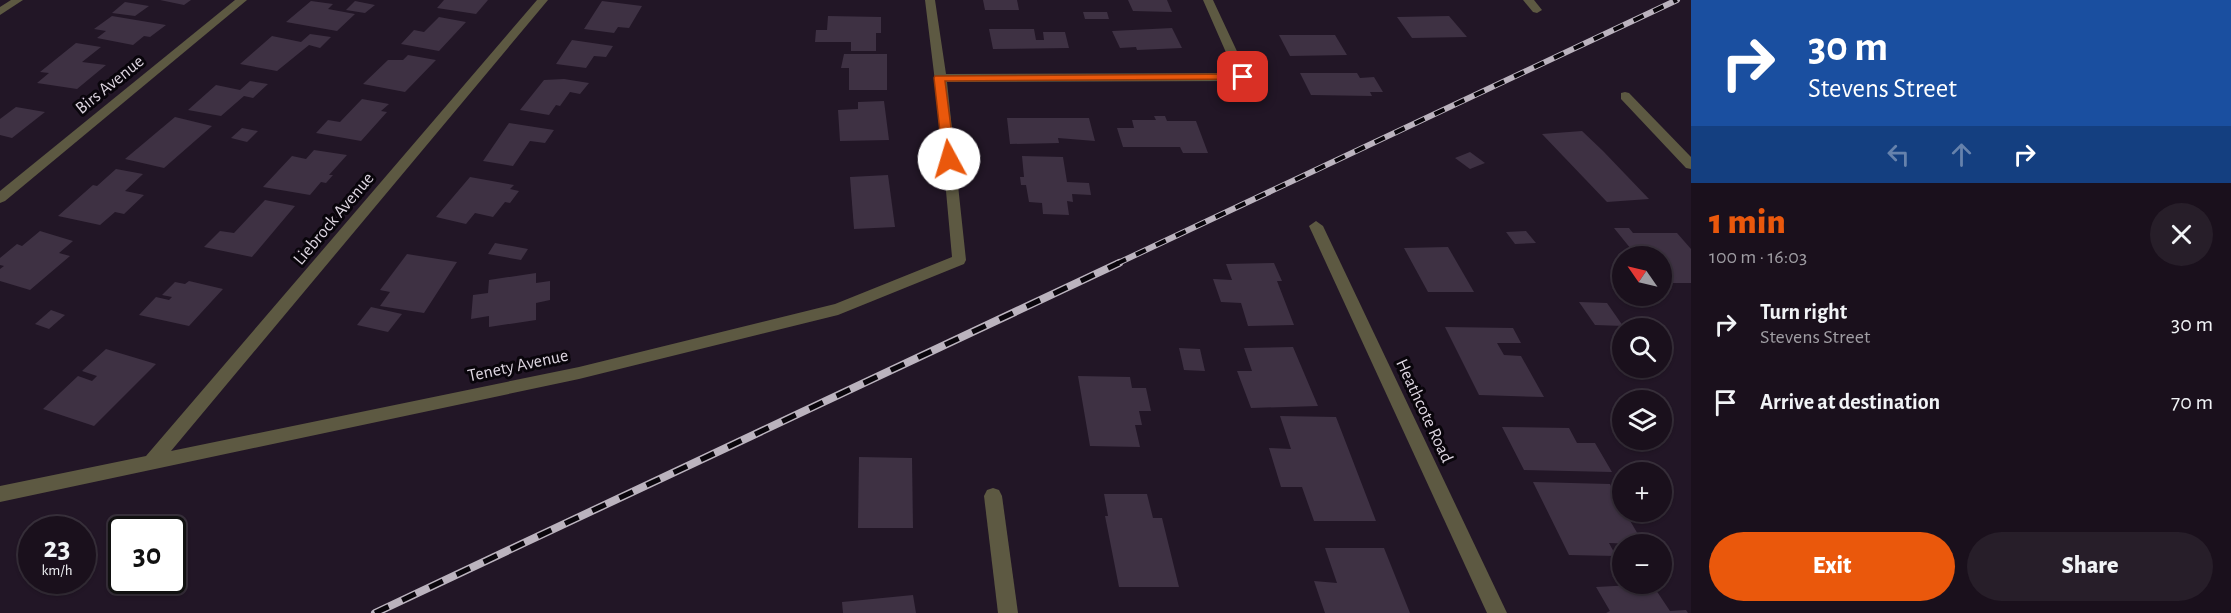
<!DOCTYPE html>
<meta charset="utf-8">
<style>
:root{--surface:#1a101c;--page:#271e29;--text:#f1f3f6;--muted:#9f9da3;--line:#38303b;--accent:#ea580c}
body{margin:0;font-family:"Alegreya Sans",sans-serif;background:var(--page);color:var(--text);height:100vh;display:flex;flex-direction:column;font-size:22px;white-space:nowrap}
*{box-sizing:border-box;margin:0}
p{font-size:20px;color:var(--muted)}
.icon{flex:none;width:33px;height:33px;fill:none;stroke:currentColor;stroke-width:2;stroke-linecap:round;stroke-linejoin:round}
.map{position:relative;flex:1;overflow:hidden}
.panel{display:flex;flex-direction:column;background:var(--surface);width:540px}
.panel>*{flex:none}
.banner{background:#1a4fa0;color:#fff;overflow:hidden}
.needle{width:39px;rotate:304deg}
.tools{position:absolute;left:1612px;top:246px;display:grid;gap:12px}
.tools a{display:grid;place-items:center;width:60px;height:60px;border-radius:50%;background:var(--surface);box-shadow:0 2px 4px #0004,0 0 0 2px var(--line);font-size:30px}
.speed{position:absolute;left:18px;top:516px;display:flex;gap:12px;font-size:30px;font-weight:700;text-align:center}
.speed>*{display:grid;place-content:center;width:78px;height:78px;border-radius:50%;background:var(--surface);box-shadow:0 2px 4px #0004,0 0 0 2px var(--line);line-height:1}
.speed small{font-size:15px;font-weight:400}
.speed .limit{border:3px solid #111;border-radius:9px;background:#fff;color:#111}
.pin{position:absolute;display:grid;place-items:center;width:51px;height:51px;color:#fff;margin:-26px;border-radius:12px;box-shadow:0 3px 9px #0006}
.me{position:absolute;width:66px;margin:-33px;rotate:354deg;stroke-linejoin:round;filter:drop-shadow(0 0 4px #0008)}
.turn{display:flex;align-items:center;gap:21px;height:126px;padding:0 18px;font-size:27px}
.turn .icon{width:78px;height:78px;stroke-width:2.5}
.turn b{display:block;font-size:42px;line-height:51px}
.lanes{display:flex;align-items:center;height:57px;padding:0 18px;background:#0003;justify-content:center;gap:30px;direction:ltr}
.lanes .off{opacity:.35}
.round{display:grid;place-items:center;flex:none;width:63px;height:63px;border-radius:32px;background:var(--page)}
.headline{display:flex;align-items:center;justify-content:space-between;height:102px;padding:0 18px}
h1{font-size:36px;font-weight:800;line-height:45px;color:var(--accent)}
.primary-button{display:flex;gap:12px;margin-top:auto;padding:12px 18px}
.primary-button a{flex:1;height:69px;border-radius:36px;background:var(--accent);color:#fff;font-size:24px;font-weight:800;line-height:69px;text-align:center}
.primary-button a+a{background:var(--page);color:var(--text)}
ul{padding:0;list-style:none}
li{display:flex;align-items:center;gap:18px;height:78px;padding:0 18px}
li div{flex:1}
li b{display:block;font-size:22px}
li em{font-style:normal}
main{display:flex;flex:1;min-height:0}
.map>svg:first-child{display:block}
.building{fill:#3e3143}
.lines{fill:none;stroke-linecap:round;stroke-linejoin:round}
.minor{fill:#5d5942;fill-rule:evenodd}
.rail-far1-casing{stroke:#bbb3be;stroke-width:6}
.rail-casing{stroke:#bbb3be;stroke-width:8}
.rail-far1{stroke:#09050b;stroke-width:4;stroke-dasharray:11;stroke-linecap:butt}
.rail{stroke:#09050b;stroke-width:5;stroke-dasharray:15;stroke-linecap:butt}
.route{fill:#ea580c;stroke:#983908;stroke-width:1.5}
.labels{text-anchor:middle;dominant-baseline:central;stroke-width:6;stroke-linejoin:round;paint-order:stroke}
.street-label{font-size:18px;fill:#ddd5e0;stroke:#09050b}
</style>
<main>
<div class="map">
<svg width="1691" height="613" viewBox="0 0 1691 613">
<rect width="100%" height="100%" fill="#221626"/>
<g class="building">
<polygon points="160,0 191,0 184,5"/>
<polygon points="444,0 488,0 476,14 437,8"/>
<polygon points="983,0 1017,0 1019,10 985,10"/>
<polygon points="1128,0 1167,0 1172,12 1133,11"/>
<polygon points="311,1 333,4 328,9 355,14 337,31 286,22"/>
<polygon points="355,1 375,5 365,13 346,10"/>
<polygon points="602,1 642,6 629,28 618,27 614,33 584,29"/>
<polygon points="125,2 149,6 135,16 112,13"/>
<polygon points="1083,12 1107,12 1109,19 1085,19"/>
<polygon points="112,16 166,25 150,37 144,36 133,45 97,38 106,31 94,29"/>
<polygon points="828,16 881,17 881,33 876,33 876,51 851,51 851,42 815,42 816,30 827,30"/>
<polygon points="1449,16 1467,37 1412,38 1397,17"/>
<polygon points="439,17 466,22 439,51 401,44 414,30 424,32"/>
<polygon points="1172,28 1182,48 1137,50 1136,47 1120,48 1112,31"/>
<polygon points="989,29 1034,29 1036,40 1044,40 1043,32 1065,32 1069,48 993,49"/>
<polygon points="310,34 331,37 320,48 309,45 277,71 240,64 272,36 301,42"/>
<polygon points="1279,35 1335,35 1347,55 1290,56"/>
<polygon points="572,40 613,46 606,57 594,56 586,68 556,64"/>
<polygon points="76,43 101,47 82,62 106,65 77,89 37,83 49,73 40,72"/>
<polygon points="844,54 887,54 887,90 849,90 849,68 841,68"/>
<polygon points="408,55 436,60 405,92 363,84 388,60 403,60"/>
<polygon points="1300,73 1357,73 1360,78 1374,77 1383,92 1370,92 1372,96 1311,95"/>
<polygon points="564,79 589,83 580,94 570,92 560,106 556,105 549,115 520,110 544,80"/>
<polygon points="250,81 268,84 253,98 244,96 221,116 188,110 216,85 240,90"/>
<polygon points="362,99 389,104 381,111 387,112 361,141 316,133 328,120 340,122"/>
<polygon points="884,101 889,140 840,141 838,110 858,109 858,102"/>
<polygon points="16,107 45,112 12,138 0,135 0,119"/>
<polygon points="1154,116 1165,116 1167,121 1196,121 1208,153 1183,153 1180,147 1123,147 1117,128 1134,128 1132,120 1156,120"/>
<polygon points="175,117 212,126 164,168 125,159"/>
<polygon points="1007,118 1089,118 1095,141 1058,138 1059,143 1010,144"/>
<polygon points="509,123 554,130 545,143 530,141 513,166 483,161"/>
<polygon points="242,128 258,131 247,142 231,138"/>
<polygon points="1582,131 1603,151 1649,199 1607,202 1542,134"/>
<polygon points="314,150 347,155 329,175 333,175 326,183 321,182 310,195 263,187 292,156 306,159"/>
<polygon points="1470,152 1485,163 1470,169 1455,158"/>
<polygon points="1022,156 1063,157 1067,182 1089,183 1091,195 1072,194 1073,202 1067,201 1069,215 1043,214 1042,203 1029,202 1026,185 1021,185 1020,177 1024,177"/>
<polygon points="116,169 143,174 125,191 144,195 124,214 115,212 100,225 58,216 93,185 97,186"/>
<polygon points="888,175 895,227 854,229 850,177"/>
<polygon points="470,177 514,185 510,189 519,191 510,203 505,202 493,217 475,213 466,224 436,217"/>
<polygon points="265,200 295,206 252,257 204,247 220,231 234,233"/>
<polygon points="1614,228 1629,228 1633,233 1677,233 1691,249 1691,283 1667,283 1662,277 1662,256 1646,256 1640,249 1631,249"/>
<polygon points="40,231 73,241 59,253 70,256 30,290 0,281 0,269 4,266 0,265 0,258 17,244 22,246"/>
<polygon points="1526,231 1536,243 1515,244 1506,232"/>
<polygon points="495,243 528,249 521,260 488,254"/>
<polygon points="1448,247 1474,292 1428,292 1404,248"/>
<polygon points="407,254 457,262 424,313 380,306 390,292 380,290"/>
<polygon points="1274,263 1282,281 1277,281 1294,325 1248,326 1241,303 1221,302 1213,279 1232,280 1226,264"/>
<polygon points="536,273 536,283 550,281 550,300 536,303 536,320 489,327 489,316 471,319 473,295 488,293 489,280"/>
<polygon points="189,281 223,289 189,326 139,315 156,297 169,300 172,297 162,295 175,282 185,284"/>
<polygon points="1579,302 1607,303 1623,326 1595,325"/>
<polygon points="371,307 402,314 388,332 357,325"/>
<polygon points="51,310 65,315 49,329 35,324"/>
<polygon points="1445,327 1513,328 1521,343 1497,343 1504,355 1521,356 1544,397 1479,395"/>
<polygon points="1293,347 1318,406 1251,408 1237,371 1252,371 1244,348"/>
<polygon points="1179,348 1200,349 1205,371 1184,370"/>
<polygon points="106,349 156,364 94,426 43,409 78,376 92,381 97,376 82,371"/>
<polygon points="1078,376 1130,377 1132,388 1146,388 1151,411 1139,411 1142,425 1135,425 1140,447 1090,446"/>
<polygon points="1280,416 1336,417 1376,521 1314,521 1302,487 1281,487 1269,448 1291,449"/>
<polygon points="1502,427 1569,428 1577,443 1595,443 1612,472 1524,470"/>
<polygon points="859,457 912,458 913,528 858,528"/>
<polygon points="1533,482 1610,484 1623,512 1625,512 1639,536 1638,544 1609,543 1616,556 1569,555"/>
<polygon points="1104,494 1147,494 1153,518 1162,518 1179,587 1119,587 1105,516 1108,516"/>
<polygon points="1325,548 1384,548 1410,613 1325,613 1314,581 1337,583"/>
<polygon points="1652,584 1670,611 1686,610 1688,613 1606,613 1610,611 1596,587"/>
<polygon points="913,595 916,613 843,613 842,602"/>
</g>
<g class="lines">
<g class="minor">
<polygon points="11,0 23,0 0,15 0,7"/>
<polygon points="235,0 247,0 5,201 0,203 0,191"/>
<polygon points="537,0 548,0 171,451 579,367 835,304 952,257 939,114 925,0 935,0 946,74 1235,73 1203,0 1213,0 1249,77 1243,81 947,82 966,260 964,264 838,315 579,379 0,502 0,486 146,456"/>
<polygon points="1523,0 1534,0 1542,10 1537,13 1533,12"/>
<polygon points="1625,92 1629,93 1691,157 1691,169 1686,168 1621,99 1621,93"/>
<polygon points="1316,221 1323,226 1507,613 1487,613 1309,226"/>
<polygon points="993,488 999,490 1002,496 1018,613 998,613 984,496 987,490"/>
</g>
<g class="rail-far1-casing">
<polyline id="rail-far1" points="1116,264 1677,0"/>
</g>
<g class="rail-casing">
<polyline id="rail" points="375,613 1119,263"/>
</g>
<use href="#rail-far1" class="rail-far1"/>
<use href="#rail" class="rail"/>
</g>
<polygon class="route" points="1243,74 1247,74 1247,79 945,81 955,159 949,163 943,159 934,78 935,76"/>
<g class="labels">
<g class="street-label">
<text transform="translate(110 85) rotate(-39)">Birs Avenue</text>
<text transform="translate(334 219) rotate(-50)">Liebrock Avenue</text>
<text transform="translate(518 366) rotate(-12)">Tenety Avenue</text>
<text transform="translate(1424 411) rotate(65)">Heathcote Road</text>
</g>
</g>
</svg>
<div class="tools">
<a><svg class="needle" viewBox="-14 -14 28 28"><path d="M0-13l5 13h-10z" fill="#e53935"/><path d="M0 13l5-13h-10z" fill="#9f9da3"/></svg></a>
<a><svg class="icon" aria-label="search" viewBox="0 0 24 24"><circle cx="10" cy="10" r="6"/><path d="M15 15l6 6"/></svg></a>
<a><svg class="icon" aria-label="layers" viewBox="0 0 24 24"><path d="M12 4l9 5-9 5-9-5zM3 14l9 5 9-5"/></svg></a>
<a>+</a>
<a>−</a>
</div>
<div class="speed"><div>23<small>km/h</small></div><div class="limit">30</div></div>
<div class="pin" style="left:1243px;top:77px;background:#d93025"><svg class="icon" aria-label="arrive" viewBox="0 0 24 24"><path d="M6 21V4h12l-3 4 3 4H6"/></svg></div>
<svg class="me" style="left:949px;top:159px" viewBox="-20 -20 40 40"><circle r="19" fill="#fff"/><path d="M0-13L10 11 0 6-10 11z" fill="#ea580c"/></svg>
</div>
<section class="panel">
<div class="banner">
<div class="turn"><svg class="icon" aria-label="right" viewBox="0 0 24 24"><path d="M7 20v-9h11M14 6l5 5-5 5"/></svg><div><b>30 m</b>Stevens Street</div></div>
<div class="lanes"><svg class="icon off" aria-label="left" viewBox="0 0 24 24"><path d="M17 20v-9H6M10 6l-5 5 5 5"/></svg><svg class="icon off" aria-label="ahead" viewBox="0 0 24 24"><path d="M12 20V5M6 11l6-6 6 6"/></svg><svg class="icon" aria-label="right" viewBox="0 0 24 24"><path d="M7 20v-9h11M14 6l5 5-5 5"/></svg></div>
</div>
<div class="headline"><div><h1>1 min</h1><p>100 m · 16:03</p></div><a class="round"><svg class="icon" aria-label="close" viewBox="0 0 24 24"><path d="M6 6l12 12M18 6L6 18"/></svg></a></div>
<ul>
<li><svg class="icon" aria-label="right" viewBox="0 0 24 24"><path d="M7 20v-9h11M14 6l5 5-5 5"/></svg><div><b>Turn right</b><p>Stevens Street</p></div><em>30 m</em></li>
<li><svg class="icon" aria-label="arrive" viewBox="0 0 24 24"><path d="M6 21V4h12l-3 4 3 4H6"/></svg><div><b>Arrive at destination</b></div><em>70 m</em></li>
</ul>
<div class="primary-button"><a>Exit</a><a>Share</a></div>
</section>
</main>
